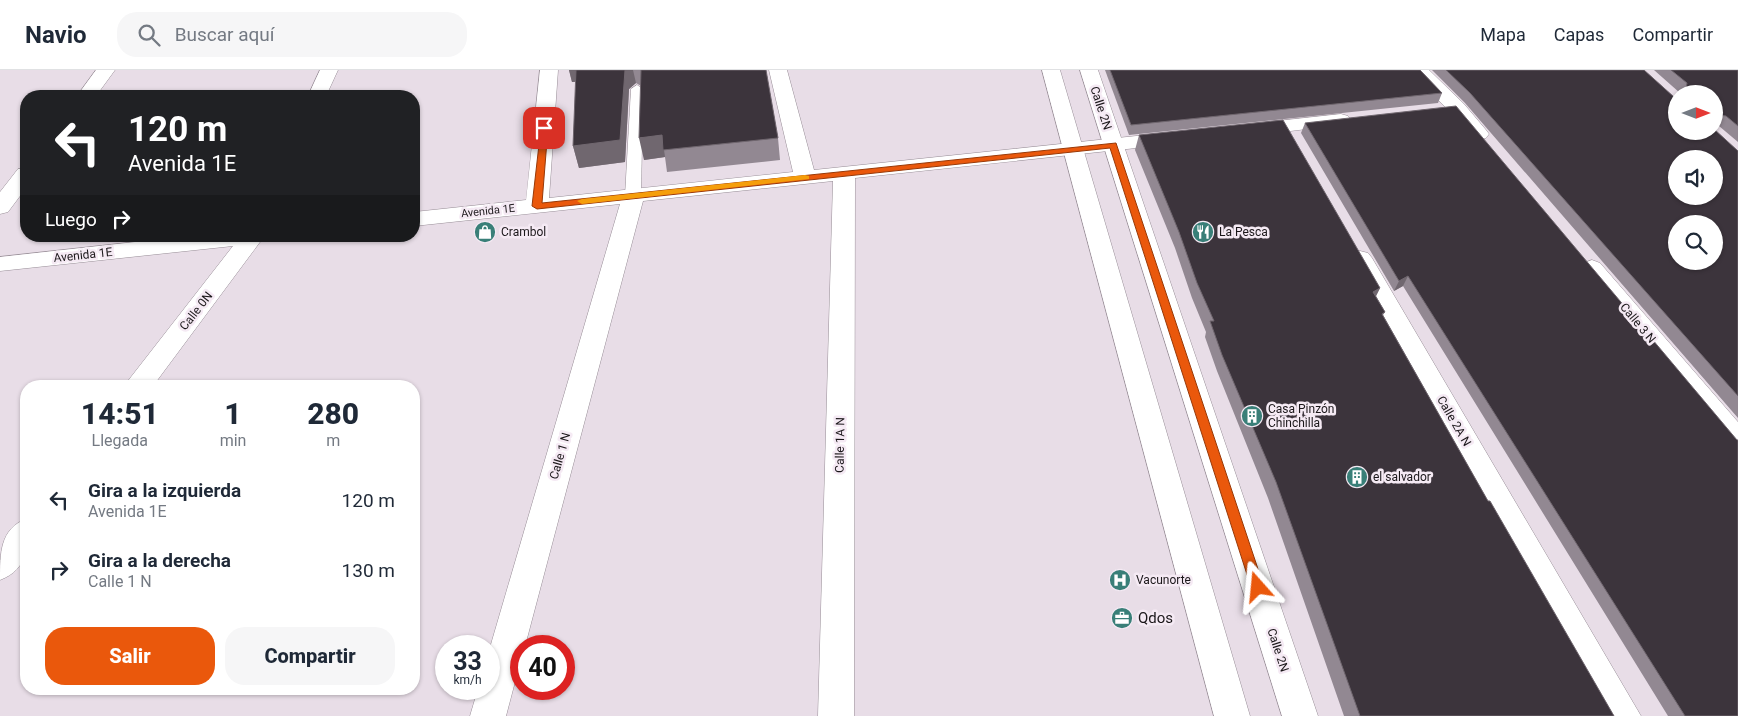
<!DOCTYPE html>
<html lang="es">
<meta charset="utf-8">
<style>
:root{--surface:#fff;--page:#f6f6f7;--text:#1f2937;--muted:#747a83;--line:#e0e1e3;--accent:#ea580c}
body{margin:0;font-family:Roboto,sans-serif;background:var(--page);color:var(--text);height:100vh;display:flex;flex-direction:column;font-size:19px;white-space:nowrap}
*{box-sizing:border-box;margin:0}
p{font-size:16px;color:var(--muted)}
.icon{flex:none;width:28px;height:28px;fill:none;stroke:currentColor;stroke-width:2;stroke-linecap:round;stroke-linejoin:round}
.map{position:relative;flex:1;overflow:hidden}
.side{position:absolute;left:20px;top:310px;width:400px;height:315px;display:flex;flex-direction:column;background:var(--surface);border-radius:20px;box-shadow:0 1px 4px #0004}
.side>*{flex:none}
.guide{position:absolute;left:20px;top:20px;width:400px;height:152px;border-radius:20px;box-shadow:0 1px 4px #0004;background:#202124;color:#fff;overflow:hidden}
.needle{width:32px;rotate:90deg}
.buttons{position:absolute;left:1668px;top:15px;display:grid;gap:10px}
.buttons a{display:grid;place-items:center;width:55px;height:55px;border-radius:50%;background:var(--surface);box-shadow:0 1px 4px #0004;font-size:25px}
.speed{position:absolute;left:435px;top:565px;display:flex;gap:10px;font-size:25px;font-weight:700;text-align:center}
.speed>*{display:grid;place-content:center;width:65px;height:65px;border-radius:50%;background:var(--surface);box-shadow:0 1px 4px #0004;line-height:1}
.speed small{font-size:12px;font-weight:400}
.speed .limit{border:8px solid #d22;background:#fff;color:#111}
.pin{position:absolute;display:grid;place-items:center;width:42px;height:42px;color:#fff;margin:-21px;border-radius:10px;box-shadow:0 2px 8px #0006}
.me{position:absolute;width:55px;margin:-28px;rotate:342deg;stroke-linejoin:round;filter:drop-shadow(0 0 4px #0008)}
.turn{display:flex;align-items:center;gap:18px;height:105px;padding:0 25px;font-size:22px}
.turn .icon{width:65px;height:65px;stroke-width:2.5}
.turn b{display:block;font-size:35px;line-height:42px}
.then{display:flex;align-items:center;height:48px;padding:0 25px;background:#0003;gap:10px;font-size:19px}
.eta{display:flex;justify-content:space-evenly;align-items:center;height:85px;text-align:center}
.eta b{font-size:30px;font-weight:800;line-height:35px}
.action{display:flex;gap:10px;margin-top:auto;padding:10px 25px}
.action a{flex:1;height:58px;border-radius:20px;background:var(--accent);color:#fff;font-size:20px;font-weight:800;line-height:58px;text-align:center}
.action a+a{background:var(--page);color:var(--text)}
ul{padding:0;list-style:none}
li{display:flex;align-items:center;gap:15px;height:70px;padding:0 25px}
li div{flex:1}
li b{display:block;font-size:19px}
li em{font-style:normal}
header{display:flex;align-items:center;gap:30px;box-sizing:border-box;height:70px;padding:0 25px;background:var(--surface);border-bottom:1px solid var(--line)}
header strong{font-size:24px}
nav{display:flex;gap:28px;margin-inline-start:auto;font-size:18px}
.search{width:350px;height:45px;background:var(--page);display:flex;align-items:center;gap:12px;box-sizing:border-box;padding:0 18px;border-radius:20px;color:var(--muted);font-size:19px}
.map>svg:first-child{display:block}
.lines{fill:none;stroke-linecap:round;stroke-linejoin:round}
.service-casing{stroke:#978d96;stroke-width:1}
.minor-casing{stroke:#978d96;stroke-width:1}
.tertiary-casing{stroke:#978d96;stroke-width:1}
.service{fill:#fff;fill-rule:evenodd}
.minor{fill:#fff;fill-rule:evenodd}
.tertiary{fill:#fff;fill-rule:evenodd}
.wall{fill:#928892}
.shaded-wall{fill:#70676f}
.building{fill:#3c343c;stroke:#70676f;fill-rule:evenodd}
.route{fill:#ea580c;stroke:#983908}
.slow{fill:#f59e0b}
.labels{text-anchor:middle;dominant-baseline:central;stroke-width:5;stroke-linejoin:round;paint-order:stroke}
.far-street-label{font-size:11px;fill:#1b171a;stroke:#f5eaf4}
.street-label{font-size:12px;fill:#1b171a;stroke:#f5eaf4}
.poi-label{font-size:12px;fill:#1b171a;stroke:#f5eaf4;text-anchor:start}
.near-poi-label{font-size:15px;fill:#1b171a;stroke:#f5eaf4;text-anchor:start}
</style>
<header>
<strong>Navio</strong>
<div class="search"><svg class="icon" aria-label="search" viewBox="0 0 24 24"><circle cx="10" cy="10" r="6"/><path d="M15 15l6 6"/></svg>Buscar aquí</div>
<nav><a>Mapa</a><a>Capas</a><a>Compartir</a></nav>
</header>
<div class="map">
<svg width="1738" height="646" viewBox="0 0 1738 646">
<rect width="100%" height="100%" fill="#e8dde7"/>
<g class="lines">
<g class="service-casing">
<polygon id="service" points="637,15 643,19 641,126 633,131 625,126 631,19"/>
</g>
<g class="minor-casing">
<g id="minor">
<polygon points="96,0 115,0 96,26 77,26"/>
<polygon points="320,0 338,0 326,26 308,26"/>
<polygon points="540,0 558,0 549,128 793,102 769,0 787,0 814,100 1174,62 1181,64 1184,68 1181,72 1174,74 855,108 854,646 818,646 833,111 643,131 525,576 521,576 521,589 506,646 470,646 478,619 489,619 489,581 620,134 414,156 414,142 526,130"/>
<polygon points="1409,0 1429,0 1464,34 1486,60 1489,64 1486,68 1479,70 1472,68 1450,42"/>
<polygon points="1341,44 1348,46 1351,50 1348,54 1249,66 1242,64 1239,60 1242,56 1249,54"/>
<polygon points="26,98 26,118 8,142 0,144 0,122 18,99"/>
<polygon points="189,166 267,166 260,172 153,316 124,316 233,176 0,201 0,187"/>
<polygon points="1360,181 1368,183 1372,188 1641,646 1603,646 1348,188 1352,183"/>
<polygon points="1592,190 1600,193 1738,352 1738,382 1728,379 1584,203 1580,198 1584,193"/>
<path d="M26 449C28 475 29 499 0 510 0 483 0 459 26 449Z"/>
</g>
</g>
<g class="tertiary-casing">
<g id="tertiary">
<polygon points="1042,0 1060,0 1250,646 1214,646"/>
<polygon points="1080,0 1098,0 1318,646 1282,646"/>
</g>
</g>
<use href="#service" class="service"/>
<use href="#minor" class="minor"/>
<use href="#tertiary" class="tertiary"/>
</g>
<g class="wall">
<polygon points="569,0 766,0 778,68 780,90 667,102 665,87 644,90 641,16 636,13 629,19 625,92 579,98 573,76 576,12 572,12"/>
<polygon points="1105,0 1420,0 1442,23 1438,33 1129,65"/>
<polygon points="1432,0 1644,0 1674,27 1738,81 1738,348 1465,33"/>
<polygon points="1654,0 1738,0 1738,72 1719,56 1715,55 1714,24 1680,24 1680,23"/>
<polygon points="1305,53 1737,370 1738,646 1668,646 1403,216 1394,221 1301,63"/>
<polygon points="1139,65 1380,218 1376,226 1385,242 1383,245 1488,431 1614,646 1344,646 1268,428 1217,301 1205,267 1206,262 1192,228 1175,178 1135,80"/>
</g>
<g class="shaded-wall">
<polygon points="569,0 579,0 582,11 572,12"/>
<polygon points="625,0 633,0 636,13 629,19 625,92 579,98 573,76"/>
<polygon points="1719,49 1714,57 1714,50"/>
<polygon points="662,65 665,87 644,90 639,68"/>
<polygon points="1408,206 1403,216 1394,221 1399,211"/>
<polygon points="1380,218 1372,234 1373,222"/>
</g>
<g class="building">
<polygon points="576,0 625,0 620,70 573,76"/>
<polygon points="641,0 766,0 778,68 663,80 662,65 639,68"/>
<polygon points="1110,0 1420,0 1442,23 1131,55"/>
<path d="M1446 0H1644L1674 27H1676V61H1714V59L1738 81V326L1470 23ZM1676 89H1714V126H1676ZM1676 154H1714V191H1676Z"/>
<polygon points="1671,0 1738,0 1738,56 1726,46 1720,45 1719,49 1714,50 1714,24 1685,24 1687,13"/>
<polygon points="1456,36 1737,370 1738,370 1738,646 1685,646 1408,206 1399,211 1305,53"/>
<polygon points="1283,50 1380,218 1373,222 1385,242 1382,244 1488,431 1490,431 1614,646 1360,646 1276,412 1222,285 1210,251 1214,251 1197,213 1179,162 1139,65"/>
</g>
<polygon class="route" points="541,57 548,58 542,133 1116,73 1264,517 1262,521 1253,521 1251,517 1110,78 537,139 532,136"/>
<polygon class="slow" points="805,105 809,106 809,109 582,134 577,131 582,129"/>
<defs>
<g id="shop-disc" transform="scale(1.125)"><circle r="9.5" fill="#397f78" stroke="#f5eaf4"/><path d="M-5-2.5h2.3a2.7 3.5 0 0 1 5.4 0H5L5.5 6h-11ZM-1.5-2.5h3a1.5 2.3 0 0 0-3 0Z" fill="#fff"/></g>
<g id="restaurant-disc" transform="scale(1.125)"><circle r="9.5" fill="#397f78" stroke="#f5eaf4"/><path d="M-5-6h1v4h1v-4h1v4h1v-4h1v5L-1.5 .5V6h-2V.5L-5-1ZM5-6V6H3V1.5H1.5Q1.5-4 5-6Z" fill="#fff"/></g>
<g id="building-disc" transform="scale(1.125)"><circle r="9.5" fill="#397f78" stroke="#f5eaf4"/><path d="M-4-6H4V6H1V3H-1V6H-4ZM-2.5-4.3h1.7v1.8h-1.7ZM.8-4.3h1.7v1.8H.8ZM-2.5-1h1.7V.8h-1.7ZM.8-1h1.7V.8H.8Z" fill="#fff"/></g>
<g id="hospital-disc" transform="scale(1.125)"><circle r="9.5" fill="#397f78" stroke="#f5eaf4"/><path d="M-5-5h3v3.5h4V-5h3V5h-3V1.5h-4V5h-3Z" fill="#fff"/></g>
<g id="office-disc" transform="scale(1.125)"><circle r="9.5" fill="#397f78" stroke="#f5eaf4"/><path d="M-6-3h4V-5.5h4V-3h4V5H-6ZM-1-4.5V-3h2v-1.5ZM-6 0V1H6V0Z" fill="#fff"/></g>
</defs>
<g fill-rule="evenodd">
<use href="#shop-disc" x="485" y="162"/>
<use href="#restaurant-disc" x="1203" y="162"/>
<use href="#building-disc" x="1252" y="346"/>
<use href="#building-disc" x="1357" y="407"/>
<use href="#hospital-disc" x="1120" y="510"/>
<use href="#office-disc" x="1122" y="548"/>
</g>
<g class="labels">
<g class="far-street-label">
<text transform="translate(488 141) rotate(-6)">Avenida 1E</text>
</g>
<g class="street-label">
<text transform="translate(1101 38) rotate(72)">Calle 2N</text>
<text transform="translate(83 185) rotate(-6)">Avenida 1E</text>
<text transform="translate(196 241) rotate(-52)">Calle 0N</text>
<text transform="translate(1638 253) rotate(50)">Calle 3 N</text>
<text transform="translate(1454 351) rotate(60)">Calle 2A N</text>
<text transform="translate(840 375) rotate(-89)">Calle 1A N</text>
<text transform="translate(560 386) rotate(-74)">Calle 1 N</text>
<text transform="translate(1278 580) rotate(72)">Calle 2N</text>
</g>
<g class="poi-label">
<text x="501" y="162">Crambol</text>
<text x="1219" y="162">La Pesca</text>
<text x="1268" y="339">Casa Pinzón<tspan x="1268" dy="14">Chinchilla</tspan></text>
<text x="1373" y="407">el salvador</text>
<text x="1136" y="510">Vacunorte</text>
</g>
<g class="near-poi-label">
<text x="1138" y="548">Qdos</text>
</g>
</g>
</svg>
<div class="buttons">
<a><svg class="needle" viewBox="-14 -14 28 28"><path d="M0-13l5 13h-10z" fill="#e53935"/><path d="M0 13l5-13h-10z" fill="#747a83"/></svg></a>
<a><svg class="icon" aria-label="sound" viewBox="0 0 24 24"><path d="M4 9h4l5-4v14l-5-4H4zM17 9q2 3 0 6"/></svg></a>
<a><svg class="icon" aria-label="search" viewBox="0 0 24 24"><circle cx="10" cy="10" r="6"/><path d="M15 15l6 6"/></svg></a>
</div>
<div class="speed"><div>33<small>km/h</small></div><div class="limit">40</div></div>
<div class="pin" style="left:544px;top:58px;background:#d93025"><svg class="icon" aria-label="arrive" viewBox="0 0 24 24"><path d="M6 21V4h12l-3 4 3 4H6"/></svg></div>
<svg class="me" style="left:1258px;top:517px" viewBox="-20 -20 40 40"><path d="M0-17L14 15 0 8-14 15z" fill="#ea580c" stroke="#fff" stroke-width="4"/></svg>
<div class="guide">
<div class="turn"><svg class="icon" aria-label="left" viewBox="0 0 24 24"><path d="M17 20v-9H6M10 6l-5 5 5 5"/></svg><div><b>120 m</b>Avenida 1E</div></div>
<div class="then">Luego<svg class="icon" aria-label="right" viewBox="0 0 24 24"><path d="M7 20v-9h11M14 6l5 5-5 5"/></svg></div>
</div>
<section class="side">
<div class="eta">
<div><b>14:51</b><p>Llegada</p></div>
<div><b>1</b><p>min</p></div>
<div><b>280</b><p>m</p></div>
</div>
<ul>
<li><svg class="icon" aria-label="left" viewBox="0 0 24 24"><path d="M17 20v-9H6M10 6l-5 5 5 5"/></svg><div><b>Gira a la izquierda</b><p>Avenida 1E</p></div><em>120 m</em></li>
<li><svg class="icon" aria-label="right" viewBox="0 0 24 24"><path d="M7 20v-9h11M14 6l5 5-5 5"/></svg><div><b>Gira a la derecha</b><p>Calle 1 N</p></div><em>130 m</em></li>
</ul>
<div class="action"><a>Salir</a><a>Compartir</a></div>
</section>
</div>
